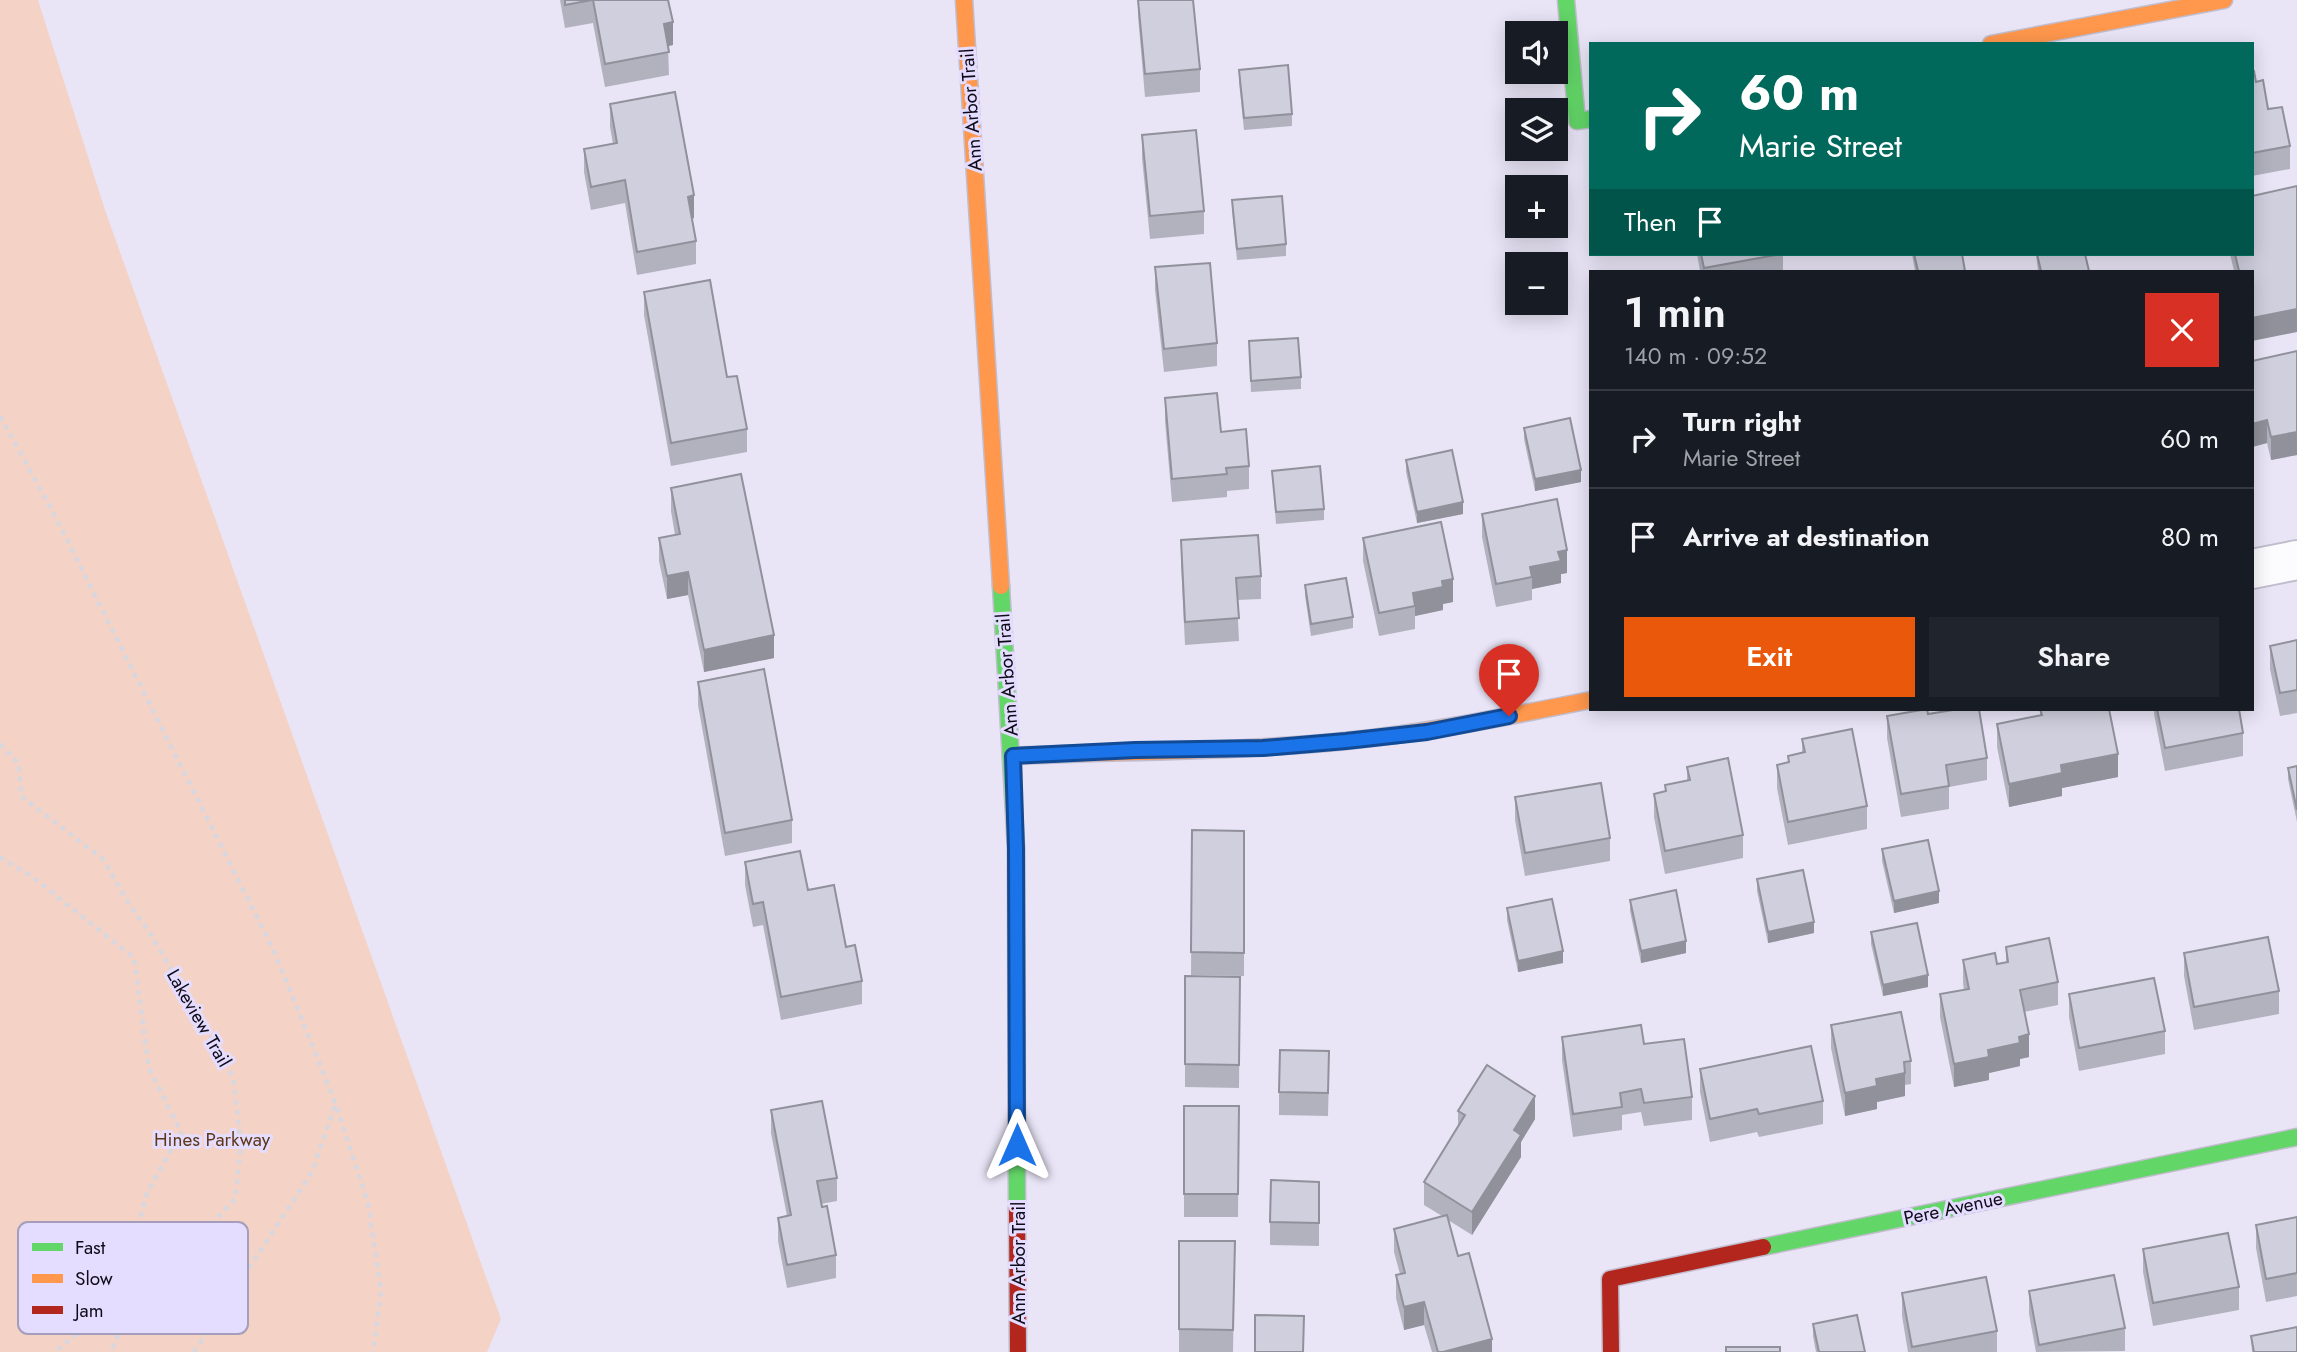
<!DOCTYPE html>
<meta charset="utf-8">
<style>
:root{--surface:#171b24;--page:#20242c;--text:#f1f3f6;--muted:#9ea1a6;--line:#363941;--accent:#ea580c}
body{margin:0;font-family:Jost,sans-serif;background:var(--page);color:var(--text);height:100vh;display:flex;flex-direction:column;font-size:26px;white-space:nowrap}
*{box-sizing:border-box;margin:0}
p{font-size:23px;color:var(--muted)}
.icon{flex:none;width:38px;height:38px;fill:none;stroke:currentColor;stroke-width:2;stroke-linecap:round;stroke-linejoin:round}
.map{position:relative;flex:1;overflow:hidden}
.sheet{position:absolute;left:1589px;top:270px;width:665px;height:441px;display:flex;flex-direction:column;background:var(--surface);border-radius:0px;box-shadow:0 4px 18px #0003}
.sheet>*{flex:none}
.hud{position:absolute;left:1589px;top:42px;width:665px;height:214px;border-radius:0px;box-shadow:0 4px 18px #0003;background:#00695c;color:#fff;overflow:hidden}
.fabs{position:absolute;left:1505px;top:21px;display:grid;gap:14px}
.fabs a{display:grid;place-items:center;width:63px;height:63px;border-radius:0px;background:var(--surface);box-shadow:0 4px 18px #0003;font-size:35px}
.pin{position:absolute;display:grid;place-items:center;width:60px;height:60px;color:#fff;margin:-72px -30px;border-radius:50% 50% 50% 0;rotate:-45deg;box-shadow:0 0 7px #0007}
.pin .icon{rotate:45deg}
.me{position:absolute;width:77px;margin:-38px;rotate:0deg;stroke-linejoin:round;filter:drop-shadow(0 0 5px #0008)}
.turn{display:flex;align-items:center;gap:24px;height:147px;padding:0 35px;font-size:32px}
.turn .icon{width:91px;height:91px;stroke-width:2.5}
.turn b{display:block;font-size:49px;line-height:60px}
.then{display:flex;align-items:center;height:66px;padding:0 35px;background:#0003;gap:14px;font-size:26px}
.round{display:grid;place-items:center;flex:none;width:74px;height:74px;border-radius:0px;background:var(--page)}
.head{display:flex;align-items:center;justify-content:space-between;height:119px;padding:0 35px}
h1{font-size:42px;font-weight:600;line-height:52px}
.button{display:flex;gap:14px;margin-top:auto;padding:14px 35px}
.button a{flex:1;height:80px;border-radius:0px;background:var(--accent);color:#fff;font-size:28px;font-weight:600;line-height:80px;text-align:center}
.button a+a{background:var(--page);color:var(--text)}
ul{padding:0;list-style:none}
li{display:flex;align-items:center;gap:21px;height:98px;padding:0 35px;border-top:2px solid var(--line)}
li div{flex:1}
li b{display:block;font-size:26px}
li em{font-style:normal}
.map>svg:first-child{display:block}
.green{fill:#f4d3c6}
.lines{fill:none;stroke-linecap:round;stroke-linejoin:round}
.street-casing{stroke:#c1bdcd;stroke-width:42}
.fast-casing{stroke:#c1bdcd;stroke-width:19}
.slow-casing{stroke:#c1bdcd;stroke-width:19}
.jam-casing{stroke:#c1bdcd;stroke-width:19}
.path{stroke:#d9d7dd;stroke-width:4.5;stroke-dasharray:5 5;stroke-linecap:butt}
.street{stroke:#fcfbfe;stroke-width:38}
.fast{stroke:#63d668;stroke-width:16}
.slow{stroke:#ff974d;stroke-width:16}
.jam{stroke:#b3261e;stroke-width:16}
.wall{fill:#b2b2bf}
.shaded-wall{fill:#91919b}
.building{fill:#cfcfde;stroke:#91919b;stroke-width:2}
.route-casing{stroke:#114b97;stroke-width:18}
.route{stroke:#1a73e8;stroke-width:12}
.labels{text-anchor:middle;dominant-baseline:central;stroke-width:6;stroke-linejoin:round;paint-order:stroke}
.street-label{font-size:19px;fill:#0f0a18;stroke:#e5ddff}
.park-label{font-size:19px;fill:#5f3716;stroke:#e5ddff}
.key{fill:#e5ddff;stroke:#a59eba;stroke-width:2}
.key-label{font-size:19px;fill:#0f0a18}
</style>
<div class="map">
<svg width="2297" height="1352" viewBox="0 0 2297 1352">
<rect width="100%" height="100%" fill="#e9e5f7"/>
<polygon class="green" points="0,0 38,0 105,210 501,1319 487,1352 0,1352"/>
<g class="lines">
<g class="street-casing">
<polyline id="street" points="2252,569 2297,560"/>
</g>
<g class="fast-casing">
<g id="fast">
<polyline points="1566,0 1577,121 1591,119"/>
<polyline points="1001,586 1016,848 1017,1209"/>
<polyline points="1763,1247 2297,1137"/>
</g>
</g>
<g class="slow-casing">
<g id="slow">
<polyline points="964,0 1001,586"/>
<polyline points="1991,44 2224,0"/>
<path d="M1012 756C1123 751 1235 752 1345 741 1428 733 1509 716 1591 700"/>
</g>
</g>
<g class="jam-casing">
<g id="jam">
<polyline points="1017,1209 1018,1352"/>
<polyline points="1611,1352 1610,1279 1763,1247"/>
</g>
</g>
<g class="path">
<polyline points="0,416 55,516 273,949 316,1054 336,1105 368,1203 381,1291 373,1352"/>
<polyline points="0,744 19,764 21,796 103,859 129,904 150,933 233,1077 241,1144 235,1199 126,1315 111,1352"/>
<polyline points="0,857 34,878 134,958 149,1068 181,1132 147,1193 130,1255 79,1332 55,1352"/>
<polyline points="194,1352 312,1172 335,1105"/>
</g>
<use href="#street" class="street"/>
<use href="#fast" class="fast"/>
<use href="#slow" class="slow"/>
<use href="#jam" class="jam"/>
</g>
<g class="wall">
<polygon points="560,0 668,0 673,45 668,46 669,75 605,87 593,23 565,28"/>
<polygon points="1138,0 1193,0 1200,69 1200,92 1145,97 1138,16"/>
<polygon points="1239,70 1292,114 1292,126 1244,130 1239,82"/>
<polygon points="2252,71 2268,109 2290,146 2290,169 2252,176"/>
<polygon points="610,104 694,218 692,219 696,241 696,264 637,275 625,203 591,210 584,172 584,149 613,144 610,127"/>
<polygon points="1142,135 1204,211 1204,234 1150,239 1142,158"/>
<polygon points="1232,200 1286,244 1286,256 1237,260 1232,211"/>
<polygon points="1697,254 1783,254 1783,271 1700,271"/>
<polygon points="1912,254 1962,254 1965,271 1915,271"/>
<polygon points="2036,254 2085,254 2089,271 2038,271"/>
<polygon points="2230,254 2252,254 2252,271 2234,271"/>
<polygon points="1155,267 1217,343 1217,366 1164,372 1155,290"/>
<polygon points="644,292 727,377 747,429 747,452 671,466 644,315"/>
<polygon points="1249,341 1301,377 1301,389 1251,392"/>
<polygon points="2297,351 2297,455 2271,460 2267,443 2252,447 2252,361"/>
<polygon points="1165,398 1221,432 1249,466 1249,489 1227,491 1227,497 1172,502 1165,421"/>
<polygon points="1524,428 1581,482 1535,491 1524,439"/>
<polygon points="1406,460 1463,514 1417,523 1406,472"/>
<polygon points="1272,471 1324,509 1324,520 1276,524"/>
<polygon points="671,488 774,658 704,672 688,595 667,599 659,561 659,538 675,535 671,511"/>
<polygon points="1482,514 1567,573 1561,574 1561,583 1532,589 1532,600 1496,607 1482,537"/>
<polygon points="1363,538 1453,602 1443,604 1443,610 1415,616 1415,629 1379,636 1363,561"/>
<polygon points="1181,540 1261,576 1261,599 1237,600 1239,641 1185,645 1181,563"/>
<polygon points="1305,585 1353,617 1353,628 1311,636 1305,596"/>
<polygon points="2297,640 2297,713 2280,716 2270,669 2270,646"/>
<polygon points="698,682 792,820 792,843 725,856 698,705"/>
<polygon points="2040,709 2118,777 2062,788 2062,796 2009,807 1997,747 1997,724 2040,715"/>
<polygon points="2154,709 2239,709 2243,733 2243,756 2165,771 2154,714"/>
<polygon points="1928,714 1987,758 1987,780 1949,787 1949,809 1901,817 1887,738 1887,716"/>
<polygon points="1802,739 1867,806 1867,829 1788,845 1777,788 1777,765 1788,763 1788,756 1802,753"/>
<polygon points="2297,766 2297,822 2288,779 2288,768"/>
<polygon points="1687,767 1743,835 1743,858 1665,874 1654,817 1654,794 1665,792 1665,785 1687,781"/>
<polygon points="1515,797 1610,838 1610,861 1525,876 1515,820"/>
<polygon points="1192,830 1244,831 1244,976 1191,975"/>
<polygon points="1882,849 1939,903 1894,913 1882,861"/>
<polygon points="745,862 808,890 846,947 862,981 862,1004 781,1020 763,925 753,927 745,885"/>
<polygon points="1757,879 1814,933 1768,943 1757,891"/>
<polygon points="1630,900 1686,953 1641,963 1630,911"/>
<polygon points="1507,908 1563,963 1518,972 1507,920"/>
<polygon points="1871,932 1928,987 1883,996 1871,944"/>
<polygon points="2006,947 2058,982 2058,1005 2024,1012 2029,1057 2020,1059 2020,1066 1989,1073 1989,1080 1954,1087 1940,1017 1940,994 1964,990 1963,983 1963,960 1997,964 2006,962"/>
<polygon points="2184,953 2279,991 2279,1014 2194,1030 2184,976"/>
<polygon points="1185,976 1240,977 1239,1088 1185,1087"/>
<polygon points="2069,994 2165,1031 2165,1054 2079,1071 2069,1017"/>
<polygon points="1831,1025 1911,1061 1911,1084 1905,1085 1905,1096 1877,1102 1877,1109 1845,1116 1831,1048"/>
<polygon points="1562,1037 1644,1044 1692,1097 1692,1120 1644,1126 1641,1112 1622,1115 1622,1130 1573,1137 1562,1060"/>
<polygon points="1700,1069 1823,1101 1823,1124 1759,1137 1757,1132 1710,1142 1700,1092"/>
<polygon points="1329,1074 1328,1116 1279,1115 1279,1092"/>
<polygon points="1184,1106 1239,1106 1238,1217 1184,1217"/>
<polygon points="771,1110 837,1178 837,1201 821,1204 836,1255 836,1278 787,1288 778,1241 778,1218 787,1216 771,1133"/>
<polygon points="1458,1111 1535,1119 1521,1142 1521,1157 1472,1235 1448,1220 1458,1256 1492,1352 1432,1352 1424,1325 1404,1330 1396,1298 1396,1275 1400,1274 1394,1252 1394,1229 1442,1216 1424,1205 1424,1182 1458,1127"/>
<polygon points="1319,1182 1319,1246 1270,1245 1270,1222"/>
<polygon points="2297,1217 2297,1296 2266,1302 2256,1248 2256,1225"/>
<polygon points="1179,1241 1235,1241 1233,1352 1179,1352"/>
<polygon points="2143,1249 2239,1287 2239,1310 2153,1326 2143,1272"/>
<polygon points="2029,1291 2125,1328 2125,1351 2036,1352 2029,1314"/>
<polygon points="1902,1293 1997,1331 1997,1352 1908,1352 1902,1316"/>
<polygon points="1813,1324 1865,1352 1816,1352 1813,1336"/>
<polygon points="2251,1336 2297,1352 2252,1352"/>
</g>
<g class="shaded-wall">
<polygon points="673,22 673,45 664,47 664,24"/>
<polygon points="694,195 694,218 688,220 688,197"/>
<polygon points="2297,309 2297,332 2252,341 2252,318"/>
<polygon points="2267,420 2267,443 2252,447 2252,424"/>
<polygon points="2297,432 2297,455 2271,460 2271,437"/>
<polygon points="1581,470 1581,482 1535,491 1535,479"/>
<polygon points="1463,502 1463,514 1417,523 1417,512"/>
<polygon points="1567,550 1567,573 1561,574 1561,583 1532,589 1532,577 1530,567 1558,552"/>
<polygon points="688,572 688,595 667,599 667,576"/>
<polygon points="1453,579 1453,602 1443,604 1443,610 1415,616 1415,606 1413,593 1442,581"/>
<polygon points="774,635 774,658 704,672 704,650"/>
<polygon points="2118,754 2118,777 2062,788 2062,796 2009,807 2009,784 2061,765"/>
<polygon points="1939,891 1939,903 1894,913 1894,901"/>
<polygon points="1814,922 1814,933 1768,943 1768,932"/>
<polygon points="1686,941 1686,953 1641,963 1641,951"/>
<polygon points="1563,951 1563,963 1518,972 1518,961"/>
<polygon points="1928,975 1928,987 1883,996 1883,985"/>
<polygon points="2029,1034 2029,1057 2020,1059 2020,1066 1989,1073 1989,1080 1954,1087 1954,1064 2019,1037"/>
<polygon points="1905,1073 1905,1096 1877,1102 1877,1109 1845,1116 1845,1093 1876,1079"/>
<polygon points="1535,1096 1535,1119 1521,1142 1521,1157 1472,1235 1472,1212 1514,1130"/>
<polygon points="1424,1302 1424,1325 1404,1330 1404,1307"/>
<polygon points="1492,1339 1492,1352 1443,1352"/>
</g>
<g class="building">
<polygon points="565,0 592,0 565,5"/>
<polygon points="593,0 668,0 673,22 664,24 669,52 605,64"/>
<polygon points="1138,0 1193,0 1200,69 1145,74"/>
<polygon points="1288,65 1292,114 1244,118 1239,70"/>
<polygon points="2252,71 2254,71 2256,82 2263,80 2268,109 2282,107 2290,146 2252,153"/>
<polygon points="675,92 694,195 688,197 696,241 637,252 625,180 591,187 584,149 617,143 610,104"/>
<polygon points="1196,130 1204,211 1150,216 1142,135"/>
<polygon points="2297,186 2297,309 2252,318 2252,271 2239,271 2235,254 2252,254 2252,196"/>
<polygon points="1282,196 1286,244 1237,249 1232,200"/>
<polygon points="1701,254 1781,254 1704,268"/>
<polygon points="1914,254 1962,254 1965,271 1918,271"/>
<polygon points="2037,254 2085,254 2089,271 2041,271"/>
<polygon points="1210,263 1217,343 1164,349 1155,267"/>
<polygon points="710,280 727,377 737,376 747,429 671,443 644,292"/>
<polygon points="1298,338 1301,377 1251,381 1249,341"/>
<polygon points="2297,351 2297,432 2271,437 2267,420 2252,424 2252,361"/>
<polygon points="1217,393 1221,432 1246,429 1249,466 1226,468 1227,474 1172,479 1165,398"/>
<polygon points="1570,418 1581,470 1535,479 1524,428"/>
<polygon points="1452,450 1463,502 1417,512 1406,460"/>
<polygon points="1320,466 1324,509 1276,512 1272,471"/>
<polygon points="741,474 774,635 704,650 688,572 667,576 659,538 680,534 671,488"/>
<polygon points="1557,499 1567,550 1558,552 1561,561 1530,567 1532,577 1496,584 1482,514"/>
<polygon points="1441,522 1453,579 1442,581 1443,587 1413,593 1415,606 1379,613 1363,538"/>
<polygon points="1258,535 1261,576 1236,578 1239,618 1185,622 1181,540"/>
<polygon points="1346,578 1353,617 1311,624 1305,585"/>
<polygon points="2297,640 2297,690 2280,693 2270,646"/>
<polygon points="764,669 792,820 725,833 698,682"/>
<polygon points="1927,709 1928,714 1959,709 1979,709 1987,758 1946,765 1949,786 1901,794 1887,716"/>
<polygon points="2040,709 2109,709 2118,754 2061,765 2062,773 2009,784 1997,724 2042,715"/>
<polygon points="2157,709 2239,709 2243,733 2165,748"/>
<polygon points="1852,729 1867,806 1788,822 1777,765 1789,762 1788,756 1805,752 1802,739"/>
<polygon points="1728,758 1743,835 1665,851 1654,794 1666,791 1665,785 1690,780 1687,767"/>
<polygon points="2297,766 2297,810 2288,768"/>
<polygon points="1601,783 1610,838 1525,853 1515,797"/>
<polygon points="1192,830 1244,831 1244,953 1191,952"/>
<polygon points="1928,840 1939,891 1894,901 1882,849"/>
<polygon points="800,851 808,890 834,885 846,947 855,945 862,981 781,997 763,902 753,904 745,862"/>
<polygon points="1803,870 1814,922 1768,932 1757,879"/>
<polygon points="1676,890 1686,941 1641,951 1630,900"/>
<polygon points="1552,899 1563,951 1518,961 1507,908"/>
<polygon points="1917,923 1928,975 1883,985 1871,932"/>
<polygon points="2268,937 2279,991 2194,1007 2184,953"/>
<polygon points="2049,938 2058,982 2020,990 2029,1034 2019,1037 2020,1043 1988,1050 1989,1057 1954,1064 1940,994 1969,989 1963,960 1995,953 1997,964 2008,962 2006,947"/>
<polygon points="1185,976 1240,977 1239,1065 1185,1064"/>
<polygon points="2154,978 2165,1031 2079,1048 2069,994"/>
<polygon points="1901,1012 1911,1061 1904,1062 1905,1073 1876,1079 1877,1086 1845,1093 1831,1025"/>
<polygon points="1641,1025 1644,1044 1684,1039 1692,1097 1644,1103 1641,1089 1620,1093 1622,1107 1573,1114 1562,1037"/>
<polygon points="1811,1046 1823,1101 1759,1114 1757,1109 1710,1119 1700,1069"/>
<polygon points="1280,1050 1329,1051 1328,1093 1279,1092"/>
<polygon points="1487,1065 1535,1096 1514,1130 1521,1135 1472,1212 1424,1182 1465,1115 1458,1111"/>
<polygon points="822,1101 837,1178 817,1181 822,1207 827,1206 836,1255 787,1265 778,1218 791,1215 771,1110"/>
<polygon points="1184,1106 1239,1106 1238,1194 1184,1194"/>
<polygon points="1271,1180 1319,1182 1319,1223 1270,1222"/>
<polygon points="1447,1215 1458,1256 1469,1253 1492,1339 1443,1352 1438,1352 1424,1302 1404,1307 1396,1275 1405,1273 1394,1229"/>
<polygon points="2297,1217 2297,1273 2266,1279 2256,1225"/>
<polygon points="2228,1233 2239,1287 2153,1303 2143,1249"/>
<polygon points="1179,1241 1235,1241 1233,1330 1179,1329"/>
<polygon points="2114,1275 2125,1328 2039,1345 2029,1291"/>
<polygon points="1986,1277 1997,1331 1912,1347 1902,1293"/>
<polygon points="1255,1315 1304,1316 1303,1352 1255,1352"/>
<polygon points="1857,1315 1865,1352 1819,1352 1813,1324"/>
<polygon points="2297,1327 2297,1352 2254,1352 2251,1336"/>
<rect x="1726" y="1347" width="54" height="5"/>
</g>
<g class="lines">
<g class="route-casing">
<polyline id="route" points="1017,1145 1016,848 1013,756 1135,750 1263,748 1346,741 1427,732 1509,716"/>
</g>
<use href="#route" class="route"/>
</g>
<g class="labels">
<g class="street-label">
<text transform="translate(971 110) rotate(-94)">Ann Arbor Trail</text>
<text transform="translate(1007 675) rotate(-94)">Ann Arbor Trail</text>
<text transform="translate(199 1018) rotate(60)">Lakeview Trail</text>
<text transform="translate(1953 1208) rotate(-12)">Pere Avenue</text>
<text transform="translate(1018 1263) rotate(-90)">Ann Arbor Trail</text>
</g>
<g class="park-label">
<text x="212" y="1139">Hines Parkway</text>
</g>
</g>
<rect x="18" y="1222" width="230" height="112" rx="10" class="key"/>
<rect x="32" y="1243" width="31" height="8" fill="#63d668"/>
<rect x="32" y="1274" width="31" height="9" fill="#ff974d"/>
<rect x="32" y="1306" width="31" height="8" fill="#b3261e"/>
<g class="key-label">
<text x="75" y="1254">Fast</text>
<text x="75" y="1285">Slow</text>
<text x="75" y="1317">Jam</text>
</g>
</svg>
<div class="fabs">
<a><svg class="icon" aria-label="sound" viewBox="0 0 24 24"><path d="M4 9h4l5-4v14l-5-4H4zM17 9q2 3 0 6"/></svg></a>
<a><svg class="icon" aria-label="layers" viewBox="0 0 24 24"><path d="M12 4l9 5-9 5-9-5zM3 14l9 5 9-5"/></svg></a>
<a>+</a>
<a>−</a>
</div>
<div class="pin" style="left:1509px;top:716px;background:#d93025"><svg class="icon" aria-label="arrive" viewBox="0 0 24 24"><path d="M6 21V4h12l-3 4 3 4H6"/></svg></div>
<svg class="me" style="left:1017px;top:1145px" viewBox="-20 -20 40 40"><path d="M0-17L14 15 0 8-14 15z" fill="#1a73e8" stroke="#fff" stroke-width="4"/></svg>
<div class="hud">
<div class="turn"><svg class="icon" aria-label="right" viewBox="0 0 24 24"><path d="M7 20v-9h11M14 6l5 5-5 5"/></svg><div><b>60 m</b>Marie Street</div></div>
<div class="then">Then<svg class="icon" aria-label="arrive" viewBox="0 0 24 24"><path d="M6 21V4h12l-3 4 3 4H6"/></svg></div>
</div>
<section class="sheet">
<div class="head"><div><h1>1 min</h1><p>140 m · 09:52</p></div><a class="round" style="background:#d93025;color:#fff"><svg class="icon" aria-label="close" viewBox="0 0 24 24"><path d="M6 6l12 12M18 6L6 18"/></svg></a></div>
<ul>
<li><svg class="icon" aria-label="right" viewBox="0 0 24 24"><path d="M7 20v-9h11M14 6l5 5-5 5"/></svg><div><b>Turn right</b><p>Marie Street</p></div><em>60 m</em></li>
<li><svg class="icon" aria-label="arrive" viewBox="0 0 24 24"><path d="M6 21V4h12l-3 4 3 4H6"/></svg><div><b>Arrive at destination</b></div><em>80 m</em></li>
</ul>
<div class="button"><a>Exit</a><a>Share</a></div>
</section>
</div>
